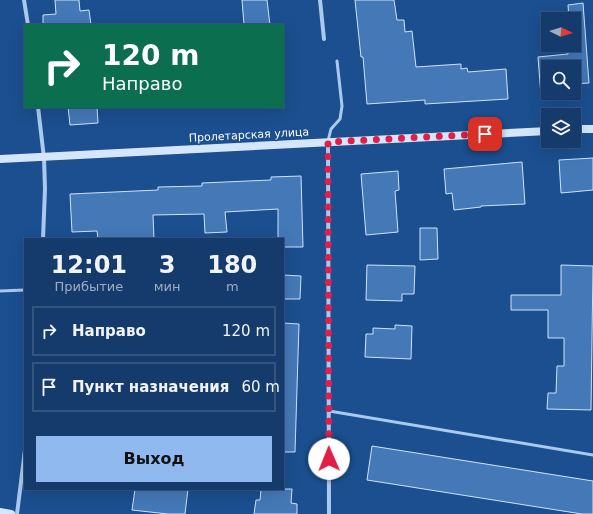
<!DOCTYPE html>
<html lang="ru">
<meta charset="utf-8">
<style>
:root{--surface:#143b6b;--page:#214673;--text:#f1f3f6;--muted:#9dadc1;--line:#33557e;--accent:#90b9f0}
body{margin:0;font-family:"DejaVu Sans",sans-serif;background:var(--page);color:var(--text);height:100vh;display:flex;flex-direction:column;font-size:15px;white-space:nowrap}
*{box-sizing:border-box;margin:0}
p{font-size:13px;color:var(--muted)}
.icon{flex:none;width:22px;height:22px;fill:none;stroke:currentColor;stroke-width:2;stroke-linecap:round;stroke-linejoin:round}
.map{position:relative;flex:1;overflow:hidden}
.panel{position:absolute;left:24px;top:238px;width:260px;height:252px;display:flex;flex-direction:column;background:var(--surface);border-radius:0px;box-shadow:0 4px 16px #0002,0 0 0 1px var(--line)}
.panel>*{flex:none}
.top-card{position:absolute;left:24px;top:24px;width:260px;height:84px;border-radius:0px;box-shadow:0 4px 16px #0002,0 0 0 1px var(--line);background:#0b6e4f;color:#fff;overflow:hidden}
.needle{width:26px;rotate:95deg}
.fabs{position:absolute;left:541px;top:12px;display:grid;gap:8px}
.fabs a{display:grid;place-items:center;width:40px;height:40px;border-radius:0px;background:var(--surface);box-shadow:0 4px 16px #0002,0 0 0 1px var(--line);font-size:20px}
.pin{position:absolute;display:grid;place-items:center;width:34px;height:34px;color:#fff;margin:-17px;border-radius:8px;box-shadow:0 2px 6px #0006}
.me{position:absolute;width:44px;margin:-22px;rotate:359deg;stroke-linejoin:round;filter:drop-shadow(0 0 3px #0008)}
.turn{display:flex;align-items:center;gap:14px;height:84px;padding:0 12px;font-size:18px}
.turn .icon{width:52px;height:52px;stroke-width:2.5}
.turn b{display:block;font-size:28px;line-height:34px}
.eta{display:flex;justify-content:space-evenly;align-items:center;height:68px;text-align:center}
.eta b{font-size:24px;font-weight:700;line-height:28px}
.action{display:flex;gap:8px;margin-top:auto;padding:8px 12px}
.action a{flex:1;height:46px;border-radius:0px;background:var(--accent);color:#111;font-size:16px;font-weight:700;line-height:46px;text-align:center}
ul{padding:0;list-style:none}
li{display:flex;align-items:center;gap:12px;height:50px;margin:0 8px 6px;padding:0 4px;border:2px solid var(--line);border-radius:0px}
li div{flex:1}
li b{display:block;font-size:15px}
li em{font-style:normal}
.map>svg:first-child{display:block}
.building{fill:#4478b7;stroke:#cfe3fa}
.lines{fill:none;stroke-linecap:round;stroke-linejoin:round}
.lane{stroke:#a9c9ee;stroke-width:3}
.street{stroke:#a9c9ee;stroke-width:4}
.secondary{stroke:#d6e6fa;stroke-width:8}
.route{stroke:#e11d48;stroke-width:7;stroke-dasharray:0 12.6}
.labels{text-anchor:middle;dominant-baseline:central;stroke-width:3.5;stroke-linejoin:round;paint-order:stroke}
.street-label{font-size:11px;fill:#fff;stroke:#1b4f8f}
</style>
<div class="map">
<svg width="593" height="514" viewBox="0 0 593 514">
<rect width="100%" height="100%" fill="#1b4f8f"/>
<g class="building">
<polygon points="55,0 79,0 80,11 89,10 91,25 43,25 43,15 56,14"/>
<polygon points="242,0 267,0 270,25 244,25"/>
<polygon points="355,0 394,0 397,20 404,20 405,32 412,31 416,67 461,64 461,69 467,68 468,72 506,69 508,99 425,104 425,100 367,104 363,57 361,57"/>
<polygon points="583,3 589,83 574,84 574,67 548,67 548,93 567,93 567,94 541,96 538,57 568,54 568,45 574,45 574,19 569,19 568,5"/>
<polygon points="68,107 97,107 98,123 70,125"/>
<polygon points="593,158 593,190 561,193 559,160"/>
<polygon points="522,162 525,204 481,206 481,207 454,210 452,193 446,194 444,169"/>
<polygon points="398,171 399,190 395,191 398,232 366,235 361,174"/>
<polygon points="301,176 303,247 283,247 283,239 278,239 278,209 225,212 227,232 205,233 204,214 153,215 154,239 98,239 97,231 72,232 70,194 158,190 158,187 202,186 202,183 271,180 271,177"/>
<polygon points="420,228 437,228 438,259 420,260"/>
<polygon points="367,265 415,266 414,294 402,294 402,301 366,300"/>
<polygon points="561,265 593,266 591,410 547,409 548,393 556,393 557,366 564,366 564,338 548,338 548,310 511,310 511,295 561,295"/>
<polygon points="283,275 301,276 300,299 283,299"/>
<polygon points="283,323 299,324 295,452 283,452"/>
<polygon points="395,325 412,326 411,359 365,357 366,334 373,334 373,328 395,329"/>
<polygon points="372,446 593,481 593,514 582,514 367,480"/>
<polygon points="135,489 188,489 185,514 168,514 132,510"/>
<polygon points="261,489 292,489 291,503 297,504 297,514 254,514 256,500 260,500"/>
</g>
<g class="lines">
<g class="lane">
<polyline points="328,141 331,129 340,119 342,106 337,61"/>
<polyline points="0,291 25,290"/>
<polyline points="329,411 593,455"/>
</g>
<g class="street">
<polyline points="24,0 28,25"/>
<polyline points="320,0 324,39"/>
<polyline points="38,107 44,158 45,189 43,239"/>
<polyline points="328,142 329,514"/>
<polyline points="17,514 25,450"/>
</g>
<g class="secondary">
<polyline points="574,129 593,129"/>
<polyline points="0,159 548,131"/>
<polyline points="0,512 11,514"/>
</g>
</g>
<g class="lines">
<polyline class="route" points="329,459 328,142 485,134"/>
</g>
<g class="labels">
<g class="street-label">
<text transform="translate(249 135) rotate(-3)">Пролетарская улица</text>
</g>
</g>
</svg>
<div class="fabs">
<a><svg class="needle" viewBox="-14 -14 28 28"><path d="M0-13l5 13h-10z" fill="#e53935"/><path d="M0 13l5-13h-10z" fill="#9dadc1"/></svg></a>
<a><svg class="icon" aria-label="search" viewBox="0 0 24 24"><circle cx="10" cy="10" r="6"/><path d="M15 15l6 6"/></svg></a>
<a><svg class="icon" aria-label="layers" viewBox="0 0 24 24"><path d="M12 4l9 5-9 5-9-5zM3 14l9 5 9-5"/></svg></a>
</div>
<div class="pin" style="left:485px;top:134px;background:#d93025"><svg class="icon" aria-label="arrive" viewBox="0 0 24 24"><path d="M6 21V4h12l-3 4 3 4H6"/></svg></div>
<svg class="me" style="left:329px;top:459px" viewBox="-20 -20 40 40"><circle r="19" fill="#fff"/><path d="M0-13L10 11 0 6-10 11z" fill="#e11d48"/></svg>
<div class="top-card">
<div class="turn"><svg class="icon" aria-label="right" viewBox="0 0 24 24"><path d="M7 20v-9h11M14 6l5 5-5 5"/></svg><div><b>120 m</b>Направо</div></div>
</div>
<section class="panel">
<div class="eta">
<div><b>12:01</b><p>Прибытие</p></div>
<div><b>3</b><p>мин</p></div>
<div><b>180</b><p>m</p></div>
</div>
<ul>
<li><svg class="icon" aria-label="right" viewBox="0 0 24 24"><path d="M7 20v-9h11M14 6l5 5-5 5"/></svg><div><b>Направо</b></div><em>120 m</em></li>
<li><svg class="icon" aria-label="arrive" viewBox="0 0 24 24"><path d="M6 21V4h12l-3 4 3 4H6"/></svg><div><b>Пункт назначения</b></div><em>60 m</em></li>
</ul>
<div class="action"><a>Выход</a></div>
</section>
</div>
